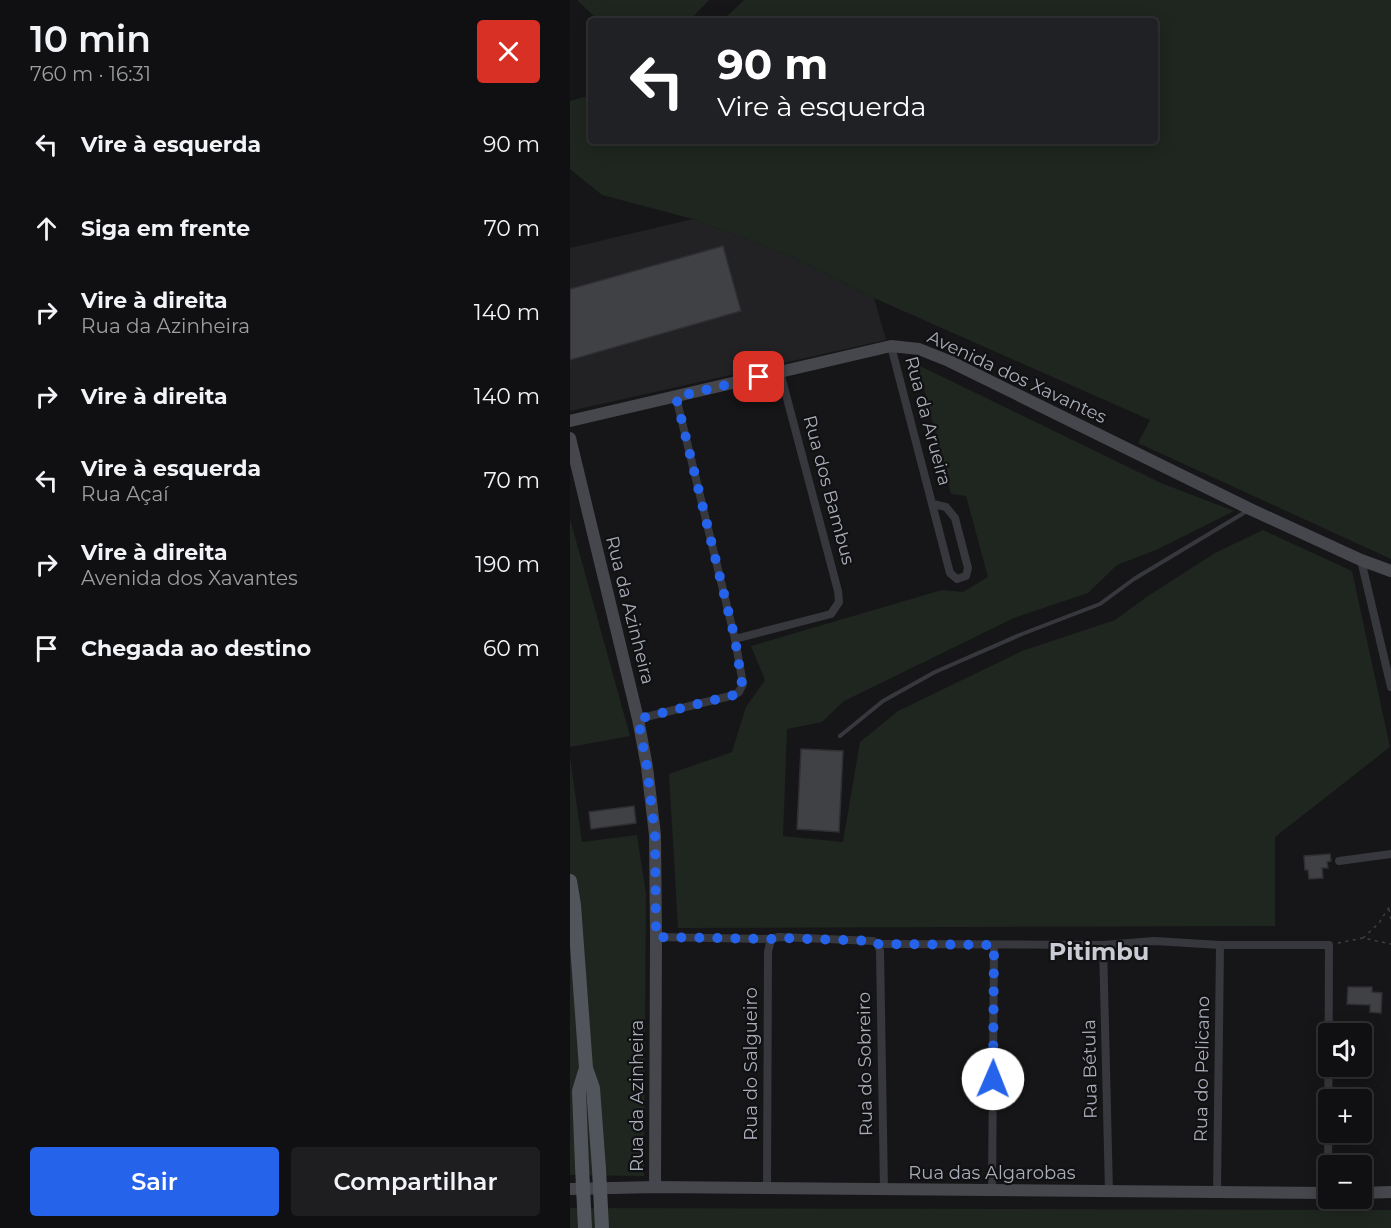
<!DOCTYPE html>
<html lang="pt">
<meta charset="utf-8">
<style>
:root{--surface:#101012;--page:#1e1e20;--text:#f1f3f6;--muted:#9c9d9f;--line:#303032;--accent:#2563eb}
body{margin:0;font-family:Montserrat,sans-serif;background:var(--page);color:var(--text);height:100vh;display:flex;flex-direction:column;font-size:22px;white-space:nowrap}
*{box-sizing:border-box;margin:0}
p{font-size:20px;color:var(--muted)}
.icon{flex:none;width:33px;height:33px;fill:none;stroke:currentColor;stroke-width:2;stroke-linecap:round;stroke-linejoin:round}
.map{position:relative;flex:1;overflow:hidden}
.details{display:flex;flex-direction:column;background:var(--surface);width:570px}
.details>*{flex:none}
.hud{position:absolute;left:18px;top:18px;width:570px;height:126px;border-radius:6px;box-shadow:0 3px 15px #0003,0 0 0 2px var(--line);background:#202124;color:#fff;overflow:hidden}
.tools{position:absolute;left:748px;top:1023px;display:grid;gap:12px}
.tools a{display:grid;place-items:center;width:54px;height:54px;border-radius:6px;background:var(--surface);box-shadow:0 3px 15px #0003,0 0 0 2px var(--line);font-size:30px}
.pin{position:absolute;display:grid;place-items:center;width:51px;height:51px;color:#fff;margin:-26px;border-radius:12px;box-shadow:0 3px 9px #0006}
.me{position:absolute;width:66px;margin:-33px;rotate:1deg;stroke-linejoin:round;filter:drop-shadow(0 0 4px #0008)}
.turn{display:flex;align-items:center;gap:21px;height:126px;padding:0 30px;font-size:27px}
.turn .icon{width:78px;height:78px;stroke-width:2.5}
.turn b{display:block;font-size:42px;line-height:51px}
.round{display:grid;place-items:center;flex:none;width:63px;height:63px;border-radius:6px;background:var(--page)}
.head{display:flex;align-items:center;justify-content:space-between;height:102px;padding:0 30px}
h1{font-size:36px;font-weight:600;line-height:45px}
.primary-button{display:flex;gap:12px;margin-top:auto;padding:12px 30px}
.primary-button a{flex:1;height:69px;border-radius:6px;background:var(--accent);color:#fff;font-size:24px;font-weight:600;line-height:69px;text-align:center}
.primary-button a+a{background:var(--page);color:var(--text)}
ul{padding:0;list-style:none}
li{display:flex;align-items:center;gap:18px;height:84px;padding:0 30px}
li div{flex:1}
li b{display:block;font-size:22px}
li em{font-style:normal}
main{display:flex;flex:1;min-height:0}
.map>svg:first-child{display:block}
.built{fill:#222225}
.green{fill:#1e261f}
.building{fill:#404145;stroke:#303034;stroke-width:1.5}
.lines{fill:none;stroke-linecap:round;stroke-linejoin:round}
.path{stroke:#3d3f44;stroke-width:1.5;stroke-dasharray:3 4.5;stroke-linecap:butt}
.lane{stroke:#37383d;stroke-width:4}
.street{stroke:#37383d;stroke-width:8}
.secondary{stroke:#45474d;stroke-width:12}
.primary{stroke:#53555c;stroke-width:14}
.primary-bridge{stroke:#53555c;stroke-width:14}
.route{stroke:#2563eb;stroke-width:10;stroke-dasharray:0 18}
.labels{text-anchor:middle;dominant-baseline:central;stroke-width:4.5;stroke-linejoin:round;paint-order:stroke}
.street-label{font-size:18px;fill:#a8adb8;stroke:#111113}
.district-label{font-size:24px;font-weight:bold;fill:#c9ccd4;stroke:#111113}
</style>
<main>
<section class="details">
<div class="head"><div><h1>10 min</h1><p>760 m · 16:31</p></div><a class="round" style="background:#d93025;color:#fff"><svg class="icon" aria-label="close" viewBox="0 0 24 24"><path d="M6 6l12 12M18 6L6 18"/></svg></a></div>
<ul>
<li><svg class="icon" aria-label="left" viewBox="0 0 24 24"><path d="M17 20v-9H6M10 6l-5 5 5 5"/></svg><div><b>Vire à esquerda</b></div><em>90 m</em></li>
<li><svg class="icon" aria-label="ahead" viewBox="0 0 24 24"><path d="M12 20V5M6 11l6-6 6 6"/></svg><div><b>Siga em frente</b></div><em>70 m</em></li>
<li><svg class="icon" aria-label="right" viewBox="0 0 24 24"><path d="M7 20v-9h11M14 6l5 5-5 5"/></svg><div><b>Vire à direita</b><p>Rua da Azinheira</p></div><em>140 m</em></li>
<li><svg class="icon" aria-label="right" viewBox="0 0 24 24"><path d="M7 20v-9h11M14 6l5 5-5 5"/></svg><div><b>Vire à direita</b></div><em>140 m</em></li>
<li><svg class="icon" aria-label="left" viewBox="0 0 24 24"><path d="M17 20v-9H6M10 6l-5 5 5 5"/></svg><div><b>Vire à esquerda</b><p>Rua Açaí</p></div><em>70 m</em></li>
<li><svg class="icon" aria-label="right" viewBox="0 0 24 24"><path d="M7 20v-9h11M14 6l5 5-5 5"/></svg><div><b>Vire à direita</b><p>Avenida dos Xavantes</p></div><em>190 m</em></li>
<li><svg class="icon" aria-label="arrive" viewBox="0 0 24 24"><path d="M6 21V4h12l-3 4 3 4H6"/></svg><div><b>Chegada ao destino</b></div><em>60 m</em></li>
</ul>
<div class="primary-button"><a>Sair</a><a>Compartilhar</a></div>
</section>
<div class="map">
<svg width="821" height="1228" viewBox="0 0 821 1228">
<rect width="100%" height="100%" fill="#161618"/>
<polygon class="built" points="123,219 219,255 304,298 316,340 0,411 0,248"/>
<g class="green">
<polygon points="7,0 139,0 119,21 29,21"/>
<polygon points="174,0 821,0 821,559 568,443 580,420 304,298 219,255 123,219 32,195 0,169 0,101 21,95 21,141 585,141 585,21 152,21"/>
<polygon points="348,365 591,483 664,511 586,550 547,565 518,593 444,618 274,701 252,722 217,729 213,836 273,842 290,742 328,711 452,651 545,620 578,596 645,553 693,530 782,571 820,747 705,837 705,926 108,928 99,774 162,752 176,707 195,680 181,646 372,590 393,592 418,577 396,496 381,494"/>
<polygon points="0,519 60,736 0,747"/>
<polygon points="0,757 12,842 67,835 76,894 74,1176 0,1175"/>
<polygon points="0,1208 821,1210 821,1228 0,1228"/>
</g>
<g class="building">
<polygon points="153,246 171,311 0,360 0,289"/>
<polygon points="231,749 273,751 269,832 227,829"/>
<polygon points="64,806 66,823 21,829 19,812"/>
<polygon points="760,854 761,861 757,862 758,868 752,868 753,878 739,879 738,870 735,870 734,856"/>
<polygon points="778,987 802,987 802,992 812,993 811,1013 800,1012 800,1005 777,1004"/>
</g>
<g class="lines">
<g class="path">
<polyline points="819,909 821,920"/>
<polyline points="793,938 809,923 821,904"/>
<polyline points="768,943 793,938 821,944"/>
</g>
<polyline class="lane" points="270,736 313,701 365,672 452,634 530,604 564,579 677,511"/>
<g class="street">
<polyline points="321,346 380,573 387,579 396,576 398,568 385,518 376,507 363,504"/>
<polyline points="791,560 821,687"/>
<polyline points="165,639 261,614 269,602 268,591 210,372"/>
<polyline points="68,719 164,695 169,692 173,684 165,639 106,397"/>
<polyline points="769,861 821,854"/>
<polyline points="86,937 201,939 209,937 303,941 308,944 310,951 314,1190"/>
<polyline points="308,944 533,945 584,941 650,945 759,945 758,1193"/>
<polyline points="533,945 539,1192"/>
<polyline points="197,1189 198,952 201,939"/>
<polyline points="422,1190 424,945"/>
<polyline points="647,1193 650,945"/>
</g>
<g class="secondary">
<polyline points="0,421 321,346 349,349 379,361 680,509 791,560 821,571"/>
<polyline points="0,438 68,719 77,767 85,835 86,937 85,1187"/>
<polyline points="0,1189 85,1187 759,1193"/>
<polyline points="792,1193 821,1192"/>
</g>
<g class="primary">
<polyline points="0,881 4,905 16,1068 23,1088 29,1169"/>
<polyline points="12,1166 9,1091 16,1068"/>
</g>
<g class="primary-bridge">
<polyline points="12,1166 15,1228"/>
<polyline points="29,1169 32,1228"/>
</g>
</g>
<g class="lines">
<polyline class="route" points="189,377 106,397 165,639 172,684 169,692 164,695 68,719 77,767 85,836 86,937 201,939 209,938 303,941 308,944 424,945 423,1079"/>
</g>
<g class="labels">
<g class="street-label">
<text transform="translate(447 377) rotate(25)">Avenida dos Xavantes</text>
<text transform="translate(358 421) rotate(75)">Rua da Arueira</text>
<text transform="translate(259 490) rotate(75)">Rua dos Bambus</text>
<text transform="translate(60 610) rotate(76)">Rua da Azinheira</text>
<text transform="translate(181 1064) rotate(-90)">Rua do Salgueiro</text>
<text transform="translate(295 1064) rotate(-91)">Rua do Sobreiro</text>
<text transform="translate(520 1069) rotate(-91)">Rua Bétula</text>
<text transform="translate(632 1069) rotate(-89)">Rua do Pelicano</text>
<text transform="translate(67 1096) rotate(-90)">Rua da Azinheira</text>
<text x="422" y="1173">Rua das Algarobas</text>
</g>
<g class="district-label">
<text x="529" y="951">Pitimbu</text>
</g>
</g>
</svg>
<div class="tools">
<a><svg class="icon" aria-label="sound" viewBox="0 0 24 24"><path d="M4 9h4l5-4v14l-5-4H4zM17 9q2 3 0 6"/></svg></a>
<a>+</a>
<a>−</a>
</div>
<div class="pin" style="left:189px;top:377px;background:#d93025"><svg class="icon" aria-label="arrive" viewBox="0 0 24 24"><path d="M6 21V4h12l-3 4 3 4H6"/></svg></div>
<svg class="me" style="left:423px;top:1079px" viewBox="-20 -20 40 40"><circle r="19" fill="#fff"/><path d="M0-13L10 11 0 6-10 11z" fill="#2563eb"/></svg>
<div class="hud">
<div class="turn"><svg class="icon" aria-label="left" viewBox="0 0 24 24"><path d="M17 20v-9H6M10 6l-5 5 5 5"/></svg><div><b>90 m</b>Vire à esquerda</div></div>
</div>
</div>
</main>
